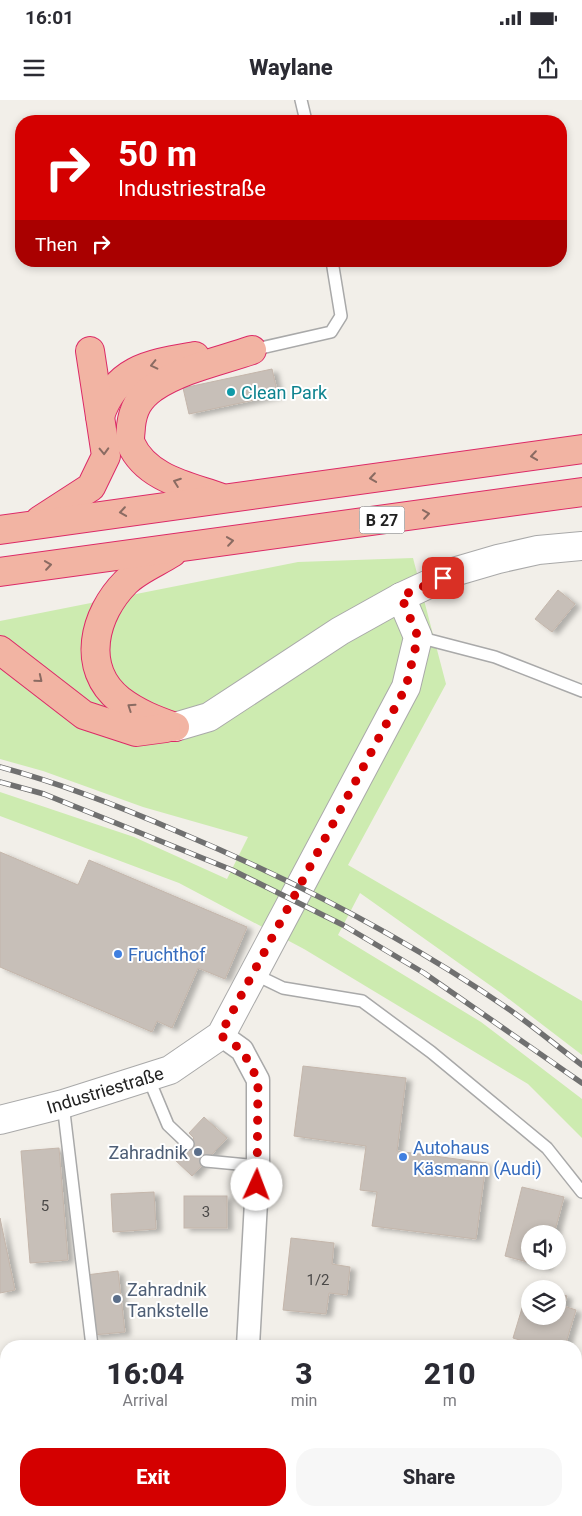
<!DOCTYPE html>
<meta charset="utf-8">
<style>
:root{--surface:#fff;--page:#f7f7f7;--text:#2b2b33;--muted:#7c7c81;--accent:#d40000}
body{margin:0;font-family:Roboto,sans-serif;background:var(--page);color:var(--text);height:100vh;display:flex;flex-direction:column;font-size:19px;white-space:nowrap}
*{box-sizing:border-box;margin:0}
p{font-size:16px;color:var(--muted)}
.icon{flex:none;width:28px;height:28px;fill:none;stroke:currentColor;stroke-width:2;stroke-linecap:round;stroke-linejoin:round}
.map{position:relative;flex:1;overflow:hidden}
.side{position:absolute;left:0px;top:1240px;width:582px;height:176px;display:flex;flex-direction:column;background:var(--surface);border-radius:20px 20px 0 0;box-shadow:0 2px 8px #0003}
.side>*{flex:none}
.hud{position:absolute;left:15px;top:15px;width:552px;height:152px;border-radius:20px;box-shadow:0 2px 8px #0003;background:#d40000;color:#fff;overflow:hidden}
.tools{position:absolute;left:521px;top:1125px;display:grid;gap:10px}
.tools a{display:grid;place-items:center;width:45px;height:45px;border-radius:50%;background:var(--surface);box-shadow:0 2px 8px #0003;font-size:25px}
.pin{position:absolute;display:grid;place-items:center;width:42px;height:42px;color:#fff;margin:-21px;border-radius:10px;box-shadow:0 2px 8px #0006}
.me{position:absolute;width:55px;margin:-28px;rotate:2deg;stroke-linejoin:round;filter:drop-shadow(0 0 4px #0008)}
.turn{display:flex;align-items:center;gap:18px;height:105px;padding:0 20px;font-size:22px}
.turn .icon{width:65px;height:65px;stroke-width:2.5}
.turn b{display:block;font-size:35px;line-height:42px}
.then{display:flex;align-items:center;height:48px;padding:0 20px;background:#0003;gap:10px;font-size:19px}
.eta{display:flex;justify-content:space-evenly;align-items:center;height:85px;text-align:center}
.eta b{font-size:30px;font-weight:800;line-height:35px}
.cta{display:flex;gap:10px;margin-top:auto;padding:10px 20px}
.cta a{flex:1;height:58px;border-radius:20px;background:var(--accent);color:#fff;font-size:20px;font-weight:800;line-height:58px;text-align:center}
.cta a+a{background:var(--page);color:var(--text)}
.status{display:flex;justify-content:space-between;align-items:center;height:35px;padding:0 25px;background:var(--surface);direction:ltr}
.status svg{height:14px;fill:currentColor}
header{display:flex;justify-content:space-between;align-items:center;height:65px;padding:0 20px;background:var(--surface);font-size:22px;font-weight:800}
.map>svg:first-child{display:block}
.grass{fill:#cdebb0}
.forest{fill:#add19e}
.building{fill:#c7bfb8;stroke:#c4b6ab;filter:url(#shadow)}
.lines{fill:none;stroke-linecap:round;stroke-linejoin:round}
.service-casing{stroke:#a9a9a9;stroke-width:14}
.minor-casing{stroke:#a9a9a9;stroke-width:25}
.tertiary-casing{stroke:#a9a9a9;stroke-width:30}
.trunk-casing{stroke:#dc2a67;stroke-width:30}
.service{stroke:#fff;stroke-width:11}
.minor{stroke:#fff;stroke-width:22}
.tertiary{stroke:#fff;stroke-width:28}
.trunk{stroke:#f2b4a3;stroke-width:28}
.rail-casing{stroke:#707070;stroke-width:5.5}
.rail{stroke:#fff;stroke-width:4;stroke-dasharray:11;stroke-linecap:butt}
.oneway{stroke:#8a6b62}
.route{stroke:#d40000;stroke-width:9;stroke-dasharray:0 16.2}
.culture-dot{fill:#0f9aa8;stroke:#fff;stroke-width:2}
.shop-dot{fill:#3f7fe0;stroke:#fff;stroke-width:2}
.service-dot{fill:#5c6f8a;stroke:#fff;stroke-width:2}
.labels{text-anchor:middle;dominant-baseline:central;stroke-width:4;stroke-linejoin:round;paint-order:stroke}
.number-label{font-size:15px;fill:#4b4948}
.shield{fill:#fff;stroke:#646464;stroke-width:1}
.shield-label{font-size:16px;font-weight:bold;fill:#222}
.culture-label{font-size:18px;fill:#0d838f;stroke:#fff;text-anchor:start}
.shop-label{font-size:18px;fill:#366cbe;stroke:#fff;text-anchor:start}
.street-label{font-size:18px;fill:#222;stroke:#fff}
.service-label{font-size:18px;fill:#4e5e75;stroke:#fff;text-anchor:end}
</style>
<div class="status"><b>16:01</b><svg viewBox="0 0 49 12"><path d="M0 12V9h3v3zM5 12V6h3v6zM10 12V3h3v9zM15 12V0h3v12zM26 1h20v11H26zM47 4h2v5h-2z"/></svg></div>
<header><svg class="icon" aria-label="menu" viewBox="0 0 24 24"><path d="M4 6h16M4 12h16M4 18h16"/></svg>Waylane<svg class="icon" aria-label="share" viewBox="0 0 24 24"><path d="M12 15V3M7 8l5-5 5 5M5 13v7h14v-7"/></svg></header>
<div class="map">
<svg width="582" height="1416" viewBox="0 0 582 1416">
<defs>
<filter id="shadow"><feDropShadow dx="5.5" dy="3" stdDeviation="2.5" flood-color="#0004"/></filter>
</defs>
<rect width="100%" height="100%" fill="#f2efe9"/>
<polygon class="grass" points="413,458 446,584 348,765 582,901 582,955 501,893 360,793 338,835 481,922 582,999 582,1038 528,984 304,849 179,783 0,716 0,692 134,737 227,779 248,737 143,707 43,671 0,659 0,521 298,462"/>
<polygon class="forest" points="582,1383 582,1416 399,1416 432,1410 576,1410 576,1384"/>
<g class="building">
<polygon points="272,269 278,295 189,314 183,288"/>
<polygon points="558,490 575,504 552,532 535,519"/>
<polygon points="0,752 78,785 89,760 247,827 225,879 198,868 172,928 157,921 152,932 0,867"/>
<polygon points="303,966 406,978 397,1051 486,1063 476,1139 372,1126 377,1092 360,1090 366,1046 294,1036"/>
<polygon points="204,1017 227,1038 192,1076 174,1059 194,1038 189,1033"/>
<polygon points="59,1048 68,1160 30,1163 21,1051"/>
<polygon points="522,1087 564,1097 554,1134 530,1134 530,1161 547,1161 546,1167 505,1156"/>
<polygon points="154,1092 156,1129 113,1132 111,1094"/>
<rect x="184" y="1096" width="43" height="32"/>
<polygon points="0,1118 15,1190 0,1193"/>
<polygon points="291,1138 334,1143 332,1164 350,1167 347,1195 329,1193 326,1214 283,1210"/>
<polygon points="118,1171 125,1232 93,1235 86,1175"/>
<polygon points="558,1193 567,1196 564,1206 576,1210 565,1246 524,1246 526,1242 513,1238 526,1195 530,1196 530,1216 558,1216"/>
<polygon points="582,1286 582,1349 576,1350 576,1287"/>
</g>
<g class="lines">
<g class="service-casing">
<g id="service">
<polyline points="301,0 306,21"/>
<polyline points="252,250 331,232 341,216 332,161"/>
<polyline points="418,537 495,557 582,591"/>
<polyline points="254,874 283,888 362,901 431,952 547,1048 582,1092"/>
<polyline points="148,977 168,1025 188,1044"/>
<polyline points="63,1004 92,1246"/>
<polyline points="206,1061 258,1066"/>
</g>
</g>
<g class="minor-casing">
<g id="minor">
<polyline points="221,935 242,950 258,980 258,1066 248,1246"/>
<polyline points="0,1323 6,1322"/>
</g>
</g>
<g class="tertiary-casing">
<g id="tertiary">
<polyline points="175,627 209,617 340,531 401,497 457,471 498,459 538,450 582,446"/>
<polyline points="0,1020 63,1004 170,970 221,935 406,587 418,537 401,497"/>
</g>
</g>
<g class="trunk-casing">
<g id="trunk">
<path d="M100 316C116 268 150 264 195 256"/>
<path d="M219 397C188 386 146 378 131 344 129 339 131 331 131 326 133 309 139 298 153 288 181 269 220 261 252 250"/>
<polyline points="40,420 91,387 106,356 90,251"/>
<polyline points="0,430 582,349"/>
<path d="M172 453C158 462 138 470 126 482 94 514 80 568 120 600 137 613 155 620 175 627"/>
<polyline points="0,472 582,392"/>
<polyline points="0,550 84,615 136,632 166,628"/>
</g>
</g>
<use href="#service" class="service"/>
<use href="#minor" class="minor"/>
<use href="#tertiary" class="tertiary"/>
<use href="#trunk" class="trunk"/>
<g class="rail-casing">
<g id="rail">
<path d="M0 667C63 684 121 707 181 733 295 781 407 839 510 910 534 927 558 947 582 965"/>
<polyline points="0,682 44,694 232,770 343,825 424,873 582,983"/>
</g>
</g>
<use href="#rail" class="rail"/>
</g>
<defs><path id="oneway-chevron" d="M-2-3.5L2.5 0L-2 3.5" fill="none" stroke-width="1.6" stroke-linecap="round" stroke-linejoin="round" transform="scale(1.25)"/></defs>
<g class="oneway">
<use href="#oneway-chevron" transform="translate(154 265) rotate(167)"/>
<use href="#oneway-chevron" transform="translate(104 351) rotate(88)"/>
<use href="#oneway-chevron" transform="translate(534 356) rotate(172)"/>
<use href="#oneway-chevron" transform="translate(373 378) rotate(172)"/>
<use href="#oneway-chevron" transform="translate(177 382) rotate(-160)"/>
<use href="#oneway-chevron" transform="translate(123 412) rotate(172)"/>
<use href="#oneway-chevron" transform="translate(426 414) rotate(-8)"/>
<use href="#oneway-chevron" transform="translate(230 441) rotate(-8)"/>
<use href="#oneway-chevron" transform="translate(48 465) rotate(-8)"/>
<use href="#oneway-chevron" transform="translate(39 579) rotate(39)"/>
<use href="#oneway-chevron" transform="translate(131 607) rotate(-146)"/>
</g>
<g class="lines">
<polyline class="route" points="257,1085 258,980 242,950 220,935 406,587 418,537 401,496 443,478"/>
</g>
<circle class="culture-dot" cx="231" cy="292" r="5"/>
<g class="shop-dot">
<circle cx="118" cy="854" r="5"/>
<circle cx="403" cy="1057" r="5"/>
</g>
<g class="service-dot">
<circle cx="198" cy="1052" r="5"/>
<circle cx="117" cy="1199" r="5"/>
</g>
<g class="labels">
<g class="number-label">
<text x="45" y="1106">5</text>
<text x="206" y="1112">3</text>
<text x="318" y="1180">1/2</text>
</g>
<rect class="shield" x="359.5" y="406.5" width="45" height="27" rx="4"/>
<g class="shield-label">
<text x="382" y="420">B 27</text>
</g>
<g class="culture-label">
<text x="241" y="292">Clean Park</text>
</g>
<g class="shop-label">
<text x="128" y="854">Fruchthof</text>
<text x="413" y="1047">Autohaus<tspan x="413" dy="21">Käsmann (Audi)</tspan></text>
</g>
<g class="street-label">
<text transform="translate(105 990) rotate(-17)">Industriestraße</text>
</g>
<g class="service-label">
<text x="188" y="1052">Zahradnik</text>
<text x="127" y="1189" text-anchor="start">Zahradnik<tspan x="127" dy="21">Tankstelle</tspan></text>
</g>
</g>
</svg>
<div class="tools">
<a><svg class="icon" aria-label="sound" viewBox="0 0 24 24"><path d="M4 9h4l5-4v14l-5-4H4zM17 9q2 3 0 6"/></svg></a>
<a><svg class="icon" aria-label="layers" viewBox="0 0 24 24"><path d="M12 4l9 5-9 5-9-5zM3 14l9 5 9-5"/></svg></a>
</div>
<div class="pin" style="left:443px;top:478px;background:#d93025"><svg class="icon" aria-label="arrive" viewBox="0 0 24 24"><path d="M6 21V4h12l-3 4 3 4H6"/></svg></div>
<svg class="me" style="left:257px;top:1085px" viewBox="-20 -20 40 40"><circle r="19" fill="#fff"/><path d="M0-13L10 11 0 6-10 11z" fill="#d40000"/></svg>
<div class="hud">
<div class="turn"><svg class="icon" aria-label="right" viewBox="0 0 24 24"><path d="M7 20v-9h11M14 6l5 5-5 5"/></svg><div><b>50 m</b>Industriestraße</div></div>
<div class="then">Then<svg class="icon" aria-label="right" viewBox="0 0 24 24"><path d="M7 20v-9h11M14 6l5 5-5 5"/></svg></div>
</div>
<section class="side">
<div class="eta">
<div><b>16:04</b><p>Arrival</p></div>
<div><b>3</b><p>min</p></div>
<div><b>210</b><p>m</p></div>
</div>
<div class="cta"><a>Exit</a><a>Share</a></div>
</section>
</div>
